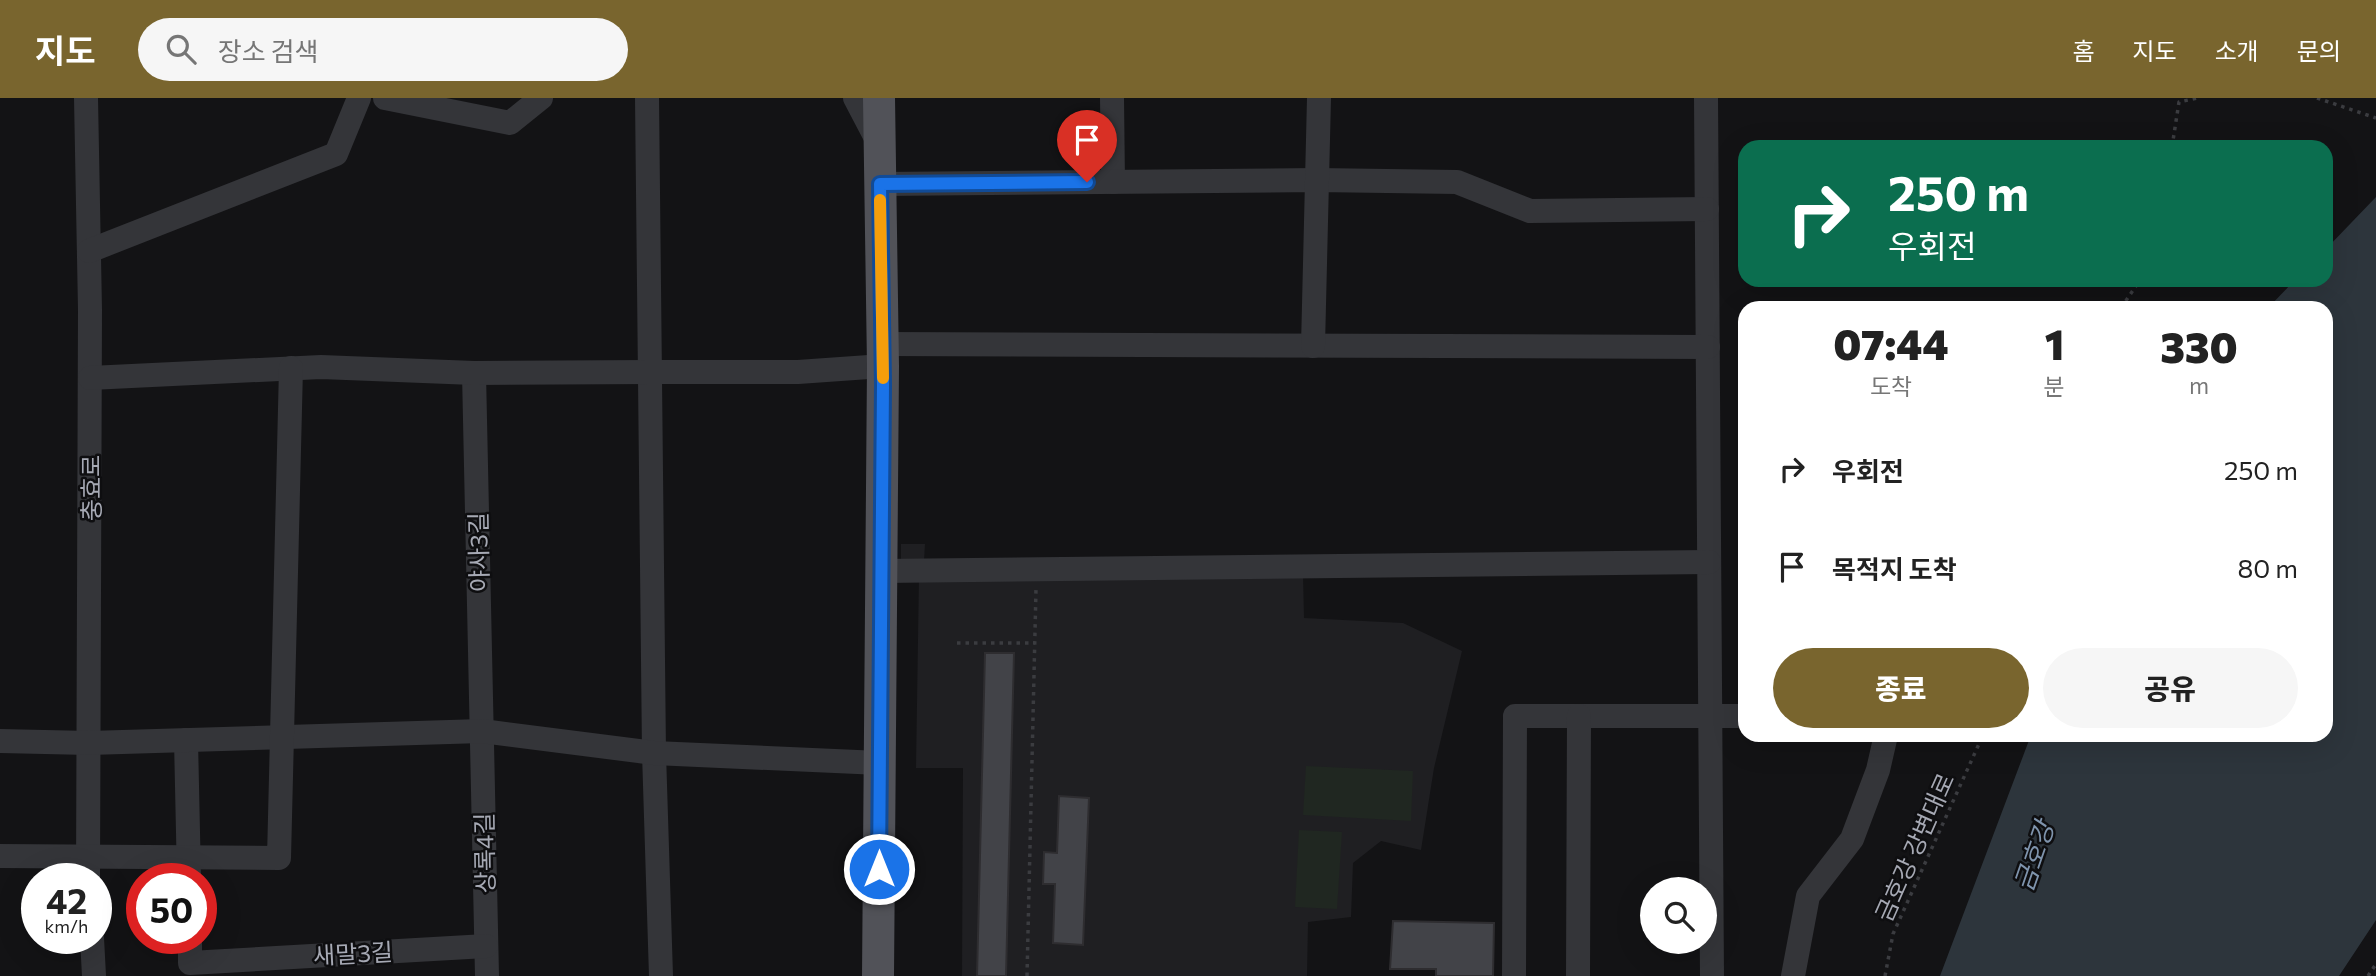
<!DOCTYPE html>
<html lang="ko">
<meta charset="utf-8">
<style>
:root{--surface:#fff;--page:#f6f6f6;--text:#222;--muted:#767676;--accent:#79652e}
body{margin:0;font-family:Commissioner,"Noto Sans KR",sans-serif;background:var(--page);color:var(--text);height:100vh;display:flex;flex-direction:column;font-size:26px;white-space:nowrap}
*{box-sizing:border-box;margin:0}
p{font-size:23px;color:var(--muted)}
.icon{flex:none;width:38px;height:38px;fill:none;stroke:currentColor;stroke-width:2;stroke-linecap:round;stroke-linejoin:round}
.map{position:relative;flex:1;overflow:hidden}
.details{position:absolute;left:1738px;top:203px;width:595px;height:441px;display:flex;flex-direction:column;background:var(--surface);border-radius:21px;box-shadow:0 7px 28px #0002}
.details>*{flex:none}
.top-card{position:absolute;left:1738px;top:42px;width:595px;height:147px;border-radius:21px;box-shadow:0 7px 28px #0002;background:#0b6e4f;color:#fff;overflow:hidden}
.controls{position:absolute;left:1640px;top:779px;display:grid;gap:14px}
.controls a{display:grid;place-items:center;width:77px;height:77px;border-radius:50%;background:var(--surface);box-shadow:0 7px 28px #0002;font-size:35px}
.speed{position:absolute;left:21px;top:765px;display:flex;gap:14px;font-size:35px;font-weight:700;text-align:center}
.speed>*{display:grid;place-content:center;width:91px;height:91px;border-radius:50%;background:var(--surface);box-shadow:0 7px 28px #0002;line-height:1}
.speed small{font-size:18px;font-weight:400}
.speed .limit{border:10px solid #d22;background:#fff;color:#111}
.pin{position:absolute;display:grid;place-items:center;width:60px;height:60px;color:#fff;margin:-72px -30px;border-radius:50% 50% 50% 0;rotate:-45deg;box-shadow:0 0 7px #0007}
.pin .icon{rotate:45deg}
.me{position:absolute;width:77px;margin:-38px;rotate:0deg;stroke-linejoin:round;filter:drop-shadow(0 0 5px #0008)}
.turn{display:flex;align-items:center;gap:24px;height:147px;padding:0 35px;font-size:32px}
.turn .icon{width:91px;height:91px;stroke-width:2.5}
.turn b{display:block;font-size:49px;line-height:60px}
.eta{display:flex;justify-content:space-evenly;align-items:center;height:119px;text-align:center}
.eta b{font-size:42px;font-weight:800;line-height:49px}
.primary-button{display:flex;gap:14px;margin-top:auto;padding:14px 35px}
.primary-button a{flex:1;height:80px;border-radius:42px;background:var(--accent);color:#fff;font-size:28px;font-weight:800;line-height:80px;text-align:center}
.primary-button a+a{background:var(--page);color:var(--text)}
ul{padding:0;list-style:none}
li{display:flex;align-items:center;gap:21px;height:98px;padding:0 35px}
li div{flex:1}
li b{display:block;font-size:26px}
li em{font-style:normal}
header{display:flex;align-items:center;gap:42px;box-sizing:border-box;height:98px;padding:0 35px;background:var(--accent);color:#fff}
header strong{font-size:33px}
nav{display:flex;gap:38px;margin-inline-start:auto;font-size:24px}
.search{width:490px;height:63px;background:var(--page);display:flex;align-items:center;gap:18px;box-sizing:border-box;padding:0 24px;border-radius:38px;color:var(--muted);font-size:26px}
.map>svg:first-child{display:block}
.built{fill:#1f1f22}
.green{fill:#202721}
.water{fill:#2d353c}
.building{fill:#424348;stroke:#2e2d30;stroke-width:2}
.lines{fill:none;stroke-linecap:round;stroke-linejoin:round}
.path{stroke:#3b3c40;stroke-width:3.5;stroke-dasharray:3.5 5;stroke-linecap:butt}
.minor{stroke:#343539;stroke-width:24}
.major{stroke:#515258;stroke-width:32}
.route-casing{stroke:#114b97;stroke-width:18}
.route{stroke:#1a73e8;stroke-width:12}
.slow{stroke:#f59e0b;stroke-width:12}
.labels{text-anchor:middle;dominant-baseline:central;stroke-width:5;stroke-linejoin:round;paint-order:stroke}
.street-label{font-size:24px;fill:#a6a9b4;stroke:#0e0e10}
.water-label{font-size:26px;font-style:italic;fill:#7f94ad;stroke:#0e0e10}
</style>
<header>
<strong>지도</strong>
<div class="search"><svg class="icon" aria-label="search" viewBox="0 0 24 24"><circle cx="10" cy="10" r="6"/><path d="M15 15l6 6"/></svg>장소 검색</div>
<nav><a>홈</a><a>지도</a><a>소개</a><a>문의</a></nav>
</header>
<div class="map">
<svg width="2376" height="878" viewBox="0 0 2376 878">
<rect width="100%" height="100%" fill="#131315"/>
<g class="built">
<polygon points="901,446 925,446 924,463 901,462"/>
<polygon points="1303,476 1304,520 1403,525 1462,553 1434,670 1421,752 1381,743 1353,765 1351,819 1308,824 1307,878 962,878 963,670 916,670 919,477"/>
</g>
<g class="green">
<polygon points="1306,668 1413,673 1411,723 1303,717"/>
<polygon points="1299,732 1342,734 1337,811 1295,809"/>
</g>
<polygon class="water" points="2376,99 2376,822 2339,878 1940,878 2031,637 2326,637 2326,210 2268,210 2295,182 2326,182 2326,151"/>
<g class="building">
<polygon points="985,555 1014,555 1006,878 977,878"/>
<polygon points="1059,698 1089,700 1083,847 1053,845 1055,786 1043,786 1044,754 1057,755"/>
<polygon points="1393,823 1494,825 1493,878 1436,878 1436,871 1390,871"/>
</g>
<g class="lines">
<g class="path">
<polyline points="2317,0 2376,20"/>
<polyline points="2172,49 2179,4 2198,0"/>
<polyline points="2121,210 2140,182"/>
<polyline points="957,545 1035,545"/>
<polyline points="1027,878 1036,491"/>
<polyline points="1885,878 1893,836 1983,637"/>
<polyline points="2368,878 2376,866"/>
</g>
<g class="minor">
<polyline points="86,0 90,212 88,780"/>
<polyline points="385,0 510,25 541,0"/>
<polyline points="647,0 654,655 661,878"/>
<polyline points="855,0 878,44"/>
<polyline points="1112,0 1113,84"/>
<polyline points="1706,0 1712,878"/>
<polyline points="880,86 1317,82 1457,84 1530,113 1707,111"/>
<polyline points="89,153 336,56 359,0"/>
<polyline points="882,246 1708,249"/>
<polyline points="1313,248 1319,0"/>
<polyline points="474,275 487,878"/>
<polyline points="90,280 321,269 474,275 652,274 798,274 883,268"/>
<polyline points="881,473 1709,464"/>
<polyline points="186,642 189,780"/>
<polyline points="0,643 89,645 482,633 654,655 880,665"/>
<polyline points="0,758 279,760 291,270"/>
<polyline points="92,840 94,878"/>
<polyline points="190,840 190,865 486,848"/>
<polyline points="1514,878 1515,618 1745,618"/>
<polyline points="1578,878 1579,618"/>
<polyline points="1793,878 1808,798 1852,741 1878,672 1886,637"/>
</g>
<polyline class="major" points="878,878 883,268 879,0"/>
</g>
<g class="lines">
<g class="route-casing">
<polyline id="route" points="879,771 883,287 880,86 1087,84"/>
</g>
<use href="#route" class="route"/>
<polyline class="slow" points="880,102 883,280"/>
</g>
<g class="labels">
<g class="street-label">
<text transform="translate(90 390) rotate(-90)">충효로</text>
<text transform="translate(478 454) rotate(-91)">야사3길</text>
<text transform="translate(1914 749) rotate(-66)">금호강 강변대로</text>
<text transform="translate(484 755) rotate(-91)">상록4길</text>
<text transform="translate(353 855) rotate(-3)">새말3길</text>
</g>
<g class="water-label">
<text transform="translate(2033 758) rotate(-71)">금호강</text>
</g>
</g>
</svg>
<div class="controls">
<a><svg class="icon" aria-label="search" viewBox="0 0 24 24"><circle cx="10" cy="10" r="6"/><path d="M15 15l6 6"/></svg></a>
</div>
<div class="speed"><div>42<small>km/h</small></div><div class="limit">50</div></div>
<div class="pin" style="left:1087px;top:84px;background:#d93025"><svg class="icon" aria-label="arrive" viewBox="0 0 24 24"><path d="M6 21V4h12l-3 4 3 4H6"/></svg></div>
<svg class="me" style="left:879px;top:771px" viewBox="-20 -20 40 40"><circle r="17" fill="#1a73e8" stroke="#fff" stroke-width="3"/><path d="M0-11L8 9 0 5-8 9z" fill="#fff"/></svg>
<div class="top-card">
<div class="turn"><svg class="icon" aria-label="right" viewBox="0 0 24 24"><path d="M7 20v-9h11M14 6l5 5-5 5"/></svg><div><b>250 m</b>우회전</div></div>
</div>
<section class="details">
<div class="eta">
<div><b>07:44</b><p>도착</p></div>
<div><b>1</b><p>분</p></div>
<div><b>330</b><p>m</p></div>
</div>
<ul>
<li><svg class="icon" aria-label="right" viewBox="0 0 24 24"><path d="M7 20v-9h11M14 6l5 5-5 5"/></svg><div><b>우회전</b></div><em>250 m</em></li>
<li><svg class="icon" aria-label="arrive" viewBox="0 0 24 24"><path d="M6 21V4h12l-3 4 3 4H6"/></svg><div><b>목적지 도착</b></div><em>80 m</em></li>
</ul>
<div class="primary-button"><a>종료</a><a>공유</a></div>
</section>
</div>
